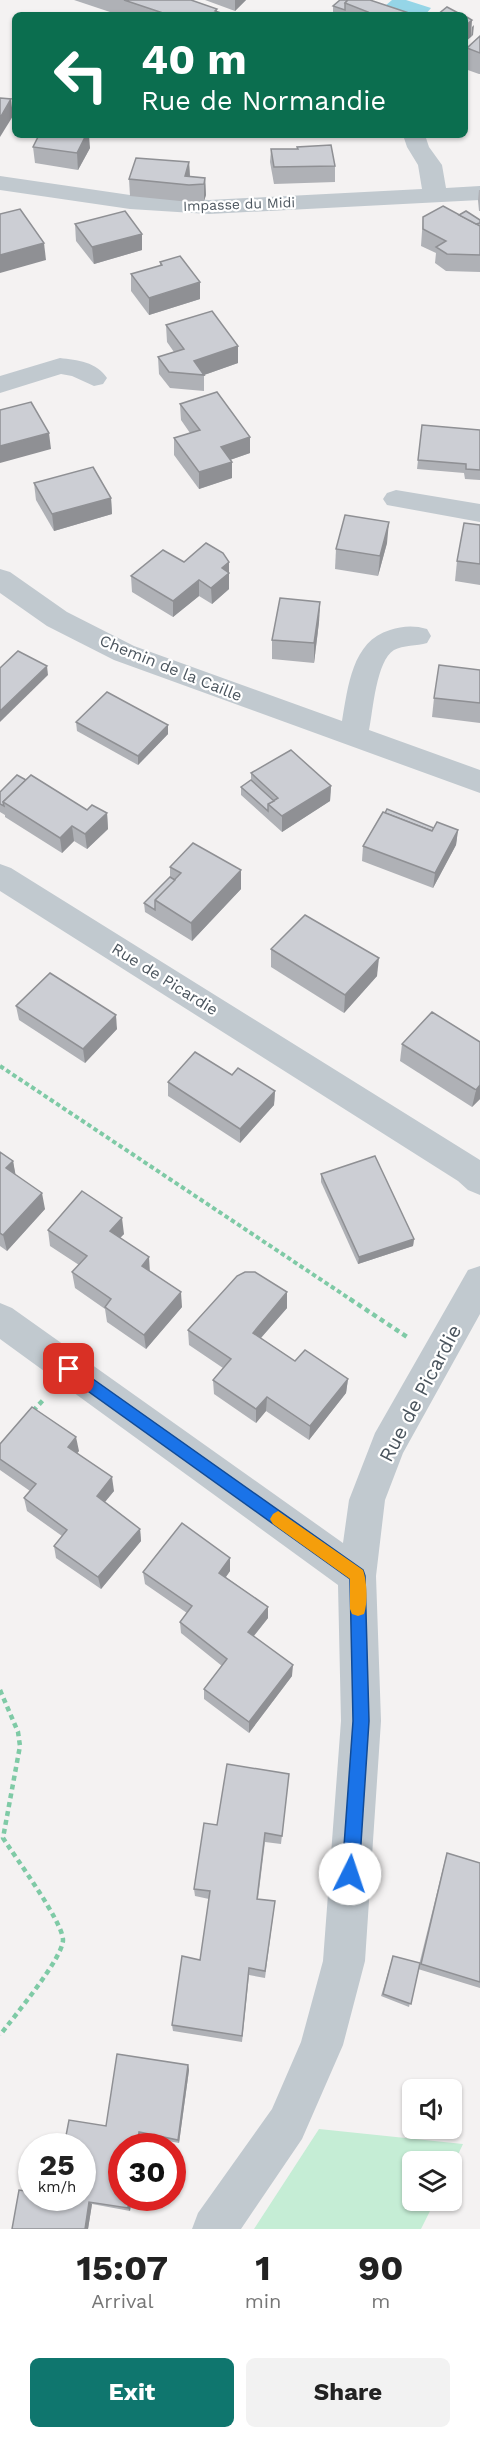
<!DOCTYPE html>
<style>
:root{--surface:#fff;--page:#f2f2f2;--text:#222;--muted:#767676;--accent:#0f766e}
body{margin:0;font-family:"Work Sans",sans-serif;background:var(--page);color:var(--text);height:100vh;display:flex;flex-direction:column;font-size:22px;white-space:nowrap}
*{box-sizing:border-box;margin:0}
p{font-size:20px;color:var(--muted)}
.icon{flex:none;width:33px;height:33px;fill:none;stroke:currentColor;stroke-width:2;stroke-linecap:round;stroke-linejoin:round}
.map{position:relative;height:2229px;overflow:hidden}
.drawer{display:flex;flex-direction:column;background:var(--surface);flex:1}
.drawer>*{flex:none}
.guide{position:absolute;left:12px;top:12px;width:456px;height:126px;border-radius:9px;box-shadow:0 2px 4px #0004;background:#0b6e4f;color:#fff;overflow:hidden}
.controls{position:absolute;left:402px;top:2079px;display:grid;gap:12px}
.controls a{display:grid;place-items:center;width:60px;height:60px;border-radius:9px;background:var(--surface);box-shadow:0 2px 4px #0004;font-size:30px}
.speed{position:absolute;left:18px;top:2133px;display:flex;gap:12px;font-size:30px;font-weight:700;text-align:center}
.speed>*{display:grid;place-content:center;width:78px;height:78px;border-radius:50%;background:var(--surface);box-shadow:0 2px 4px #0004;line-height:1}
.speed small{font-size:15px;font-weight:400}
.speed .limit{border:9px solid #d22;background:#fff;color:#111}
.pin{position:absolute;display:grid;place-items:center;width:51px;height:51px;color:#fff;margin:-26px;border-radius:12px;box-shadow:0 3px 9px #0006}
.me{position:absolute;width:66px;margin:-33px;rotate:4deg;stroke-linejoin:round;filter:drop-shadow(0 0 4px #0008)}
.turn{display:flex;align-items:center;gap:21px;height:126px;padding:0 30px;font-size:27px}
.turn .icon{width:78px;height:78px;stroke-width:2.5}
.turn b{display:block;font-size:42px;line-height:51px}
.eta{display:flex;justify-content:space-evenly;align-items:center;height:102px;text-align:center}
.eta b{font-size:36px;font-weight:700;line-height:42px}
.action{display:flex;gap:12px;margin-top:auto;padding:12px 30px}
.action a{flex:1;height:69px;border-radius:9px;background:var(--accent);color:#fff;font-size:24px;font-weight:700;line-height:69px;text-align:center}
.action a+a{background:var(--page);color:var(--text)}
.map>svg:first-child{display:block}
.green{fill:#c5edd5}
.water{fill:#95d5e7}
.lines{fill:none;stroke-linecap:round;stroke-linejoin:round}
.path-far1{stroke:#7fcaa6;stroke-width:4;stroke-dasharray:4.5 3;stroke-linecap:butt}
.path{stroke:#7fcaa6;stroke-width:4.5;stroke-dasharray:5 4;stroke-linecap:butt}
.minor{fill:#c1c9cf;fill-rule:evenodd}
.wall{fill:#afb1b6}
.shaded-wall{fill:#8f9094}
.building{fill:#ccced4;stroke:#8f9094;stroke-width:1.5}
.route{fill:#1a73e8;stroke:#114b97;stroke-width:1.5}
.slow{fill:#f59e0b}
.labels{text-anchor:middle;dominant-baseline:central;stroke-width:4.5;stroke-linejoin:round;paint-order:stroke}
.far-street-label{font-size:14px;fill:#4b555e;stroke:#fff}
.street-label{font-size:16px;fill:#4b555e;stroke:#fff}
.near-street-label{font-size:20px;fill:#4b555e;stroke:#fff}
</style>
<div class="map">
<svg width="480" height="2229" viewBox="0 0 480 2229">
<rect width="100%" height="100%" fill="#f4f2f2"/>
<polygon class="green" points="319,2129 463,2144 452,2167 452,2162 412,2162 412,2200 435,2201 421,2229 254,2229"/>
<polygon class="water" points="392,0 406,0 431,8 425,15 412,15 385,6"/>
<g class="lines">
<polyline class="path-far1" points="0,1066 353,1301"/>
<g class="path">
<polyline points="350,1299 407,1337"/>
<polyline points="33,1411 44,1399"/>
<path d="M0 1690 18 1732 20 1746 3 1838C15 1857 63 1922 63 1940 63 1958 13 2018 0 2035"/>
</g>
<g class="minor">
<polygon points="403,135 425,135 429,147 442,165 446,188 480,186 480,200 209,214 130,209 0,190 0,176 130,195 209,200 422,189 418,165 407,147"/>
<path d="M60 358C77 360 97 362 107 378L103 384 94 386 72 376 61 374 0 393V376Z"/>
<polygon points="396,490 480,504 480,522 387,505 383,499 387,493"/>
<path d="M0 569 10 572 67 612 134 646 342 721C348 687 352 641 390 630 402 626 414 625 427 629L431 636 427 643C417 646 403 645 394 650 376 661 373 711 369 730L480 770V793L114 660 47 626 0 593Z"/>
<polygon points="0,864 11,868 480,1160 480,1195 468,1190 458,1181 0,891"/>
<polygon points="480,1266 480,1314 403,1453 385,1500 376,1576 381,1721 365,1961 343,2045 302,2139 241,2229 192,2229 198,2213 272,2109 301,2042 323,1961 341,1721 338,1585 0,1339 0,1303 12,1308 343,1543 349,1500 375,1433 468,1270"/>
</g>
</g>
<g class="wall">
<polygon points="74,0 191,0 217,9 217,12 227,15 119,15"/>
<polygon points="205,0 246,0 235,11"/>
<polygon points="340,0 415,15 333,15 333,6"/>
<polygon points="480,36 480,74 479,74 465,69 467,48"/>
<polygon points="33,147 90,148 78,170 35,163"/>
<polygon points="271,149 335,166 335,182 274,184 270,162"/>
<polygon points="189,162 190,177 205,178 206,195 204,201 190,202 130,196 129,179"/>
<polygon points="479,190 480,190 480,211 479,211 478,200"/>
<polygon points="459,215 480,220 480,272 446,271 435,263 436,253 421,246 423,217"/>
<polygon points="75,224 142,234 142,250 94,264 76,241"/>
<polygon points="160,262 200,299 149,315 131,291 131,274 160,266"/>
<polygon points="166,325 238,346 238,363 204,375 204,391 170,388 159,374 158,357 174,352 167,342"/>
<polygon points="180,404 250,437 250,453 230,460 232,462 232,478 199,489 174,455 174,438 190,433 181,420"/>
<polygon points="422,425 480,430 480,480 465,479 464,473 417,469"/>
<polygon points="34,483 111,498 112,514 54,531 36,500"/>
<polygon points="480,525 480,585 455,581 457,561"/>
<polygon points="387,543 378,576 335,569 336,549"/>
<polygon points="184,562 229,562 229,589 212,604 199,596 173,617 132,592 131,576"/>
<polygon points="320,602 319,622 314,663 272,659 272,640"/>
<polygon points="480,670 480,723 432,717 434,698"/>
<polygon points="76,722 168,734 138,765 77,731"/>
<polygon points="251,773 331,786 330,801 282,832 241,795 241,787 251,780"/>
<polygon points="26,780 87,810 107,813 108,829 87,849 74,841 62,853 5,817 5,815 0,812 0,792"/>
<polygon points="434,828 458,830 456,845 433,888 362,861 363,846"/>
<polygon points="170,867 241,870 241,889 192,941 145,912 144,903 170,877"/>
<polygon points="271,949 377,976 344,1013 271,967"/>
<polygon points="16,1006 117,1029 85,1063 19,1020"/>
<polygon points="432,1012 480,1099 472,1107 400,1061 402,1044"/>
<polygon points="232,1075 275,1091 274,1105 240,1143 168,1096 168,1082"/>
<polygon points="0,1152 13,1161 15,1174 45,1209 7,1251 0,1246"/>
<polygon points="321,1174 414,1239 413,1246 358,1264 321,1182"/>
<polygon points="48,1230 124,1234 120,1238 182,1307 146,1349 107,1322 105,1309 75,1288 72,1272 79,1265 50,1246"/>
<polygon points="287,1292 287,1308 261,1338 295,1361 348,1379 346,1393 309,1440 266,1411 256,1423 214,1394 213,1380 223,1368 189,1345 188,1330"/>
<polygon points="0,1444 79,1451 77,1453 114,1491 105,1502 140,1529 141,1541 101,1589 56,1558 54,1546 62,1536 27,1511 24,1498 30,1491 0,1470"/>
<polygon points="230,1558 230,1571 226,1577 268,1607 268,1618 254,1636 292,1676 249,1733 204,1699 204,1689 222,1666 181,1633 180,1622 187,1613 145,1584 143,1572"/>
<polygon points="289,1774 281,1844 265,1842 258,1899 275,1901 265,1978 249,1975 242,2042 173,2031 172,2025 200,1960 209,1899 195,1896 194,1889 217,1825"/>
<polygon points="447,1853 480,1863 480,1988 418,1969 409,2007 381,1996 393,1956 418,1969 445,1860"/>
<polygon points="188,2065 189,2070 179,2143 141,2136 122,2198 132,2198 130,2211 92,2204 88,2229 12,2229 32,2198 82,2198 106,2126"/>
</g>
<g class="shaded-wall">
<polygon points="235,0 246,0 235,11"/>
<polygon points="472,20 471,37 465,42 465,26"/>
<polygon points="474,25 473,35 471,37 472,27"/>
<polygon points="11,99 13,116 0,137 0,118"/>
<polygon points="86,135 89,135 90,148 78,170 77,153"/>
<polygon points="189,162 190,178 185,176"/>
<polygon points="205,178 206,195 204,201 204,184"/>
<polygon points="142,234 142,250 94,264 92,247"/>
<polygon points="44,243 46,260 0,273 0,255"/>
<polygon points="200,282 200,299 149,315 149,298"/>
<polygon points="238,346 238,363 204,375 194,361"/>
<polygon points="49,433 51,449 0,463 0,446"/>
<polygon points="250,437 250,453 221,463 221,447"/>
<polygon points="232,462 232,478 199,489 199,472"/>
<polygon points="111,498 112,514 54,531 52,514"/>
<polygon points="389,522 387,543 378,576 380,556"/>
<polygon points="229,562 229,589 212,604 211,588 222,568"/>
<polygon points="199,580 199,596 173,617 173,601"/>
<polygon points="320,602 319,622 314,663 314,643"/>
<polygon points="47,666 48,675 0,722 0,711"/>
<polygon points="168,725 168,734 138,765 138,756"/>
<polygon points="331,786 330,801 282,832 282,816"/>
<polygon points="107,813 108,829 87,849 85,834"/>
<polygon points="72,826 74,841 62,853 60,838"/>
<polygon points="458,830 456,845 433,888 435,873"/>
<polygon points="241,870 241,889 192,941 191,923"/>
<polygon points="379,958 377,976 344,1013 345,995"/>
<polygon points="116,1015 117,1029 85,1063 83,1049"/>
<polygon points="480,1085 480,1099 472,1107 476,1090"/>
<polygon points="275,1091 274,1105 240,1143 240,1129"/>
<polygon points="13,1161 16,1177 6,1168"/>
<polygon points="42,1193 45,1209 7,1251 3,1235"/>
<polygon points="122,1218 124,1234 112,1246 110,1231"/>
<polygon points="414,1239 413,1246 358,1264 359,1257"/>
<polygon points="149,1257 150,1273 142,1266"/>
<polygon points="181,1292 182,1307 146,1349 144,1335"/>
<polygon points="287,1292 287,1308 253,1347 253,1333"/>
<polygon points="348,1379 346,1393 309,1440 310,1426"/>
<polygon points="267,1397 266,1411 256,1423 256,1409"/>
<polygon points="76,1437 79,1451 71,1461 68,1447"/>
<polygon points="112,1477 114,1491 99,1509 97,1496"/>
<polygon points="140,1529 141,1541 101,1589 98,1577"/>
<polygon points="230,1558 230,1571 220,1585 219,1573"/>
<polygon points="268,1607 268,1618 248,1643 248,1632"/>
<polygon points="293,1665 292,1676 249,1733 249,1722"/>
<polygon points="188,2065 189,2070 179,2143 178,2140"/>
<polygon points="139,2132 141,2136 140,2146 137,2146"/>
<polygon points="129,2198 132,2198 130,2211 128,2208"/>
<polygon points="89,2202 92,2204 88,2229 85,2229"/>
</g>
<g class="building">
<polygon points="124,0 191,0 217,9 215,11 227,15 169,15"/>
<polygon points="340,0 348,0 345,3 345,10 333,6"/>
<polygon points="348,0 370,0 415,15 369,15 366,14 368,12 345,3"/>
<polygon points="447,7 462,15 437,15"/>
<polygon points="465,16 472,20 465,26"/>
<polygon points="480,36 480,53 467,48"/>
<polygon points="0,98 11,99 0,118"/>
<polygon points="39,135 86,135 77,153 33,147"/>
<polygon points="331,145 335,166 274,167 271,149 298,149 297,147"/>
<polygon points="136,158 189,162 185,176 205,178 204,184 189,185 129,179"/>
<polygon points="443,206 480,226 480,255 447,254 436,247 446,241 423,229 423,217"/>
<polygon points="20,209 44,243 0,255 0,214"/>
<polygon points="125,211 142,234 92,247 75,224"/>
<polygon points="466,211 480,220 480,223 476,224 459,215"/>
<polygon points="180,256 200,282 149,298 131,274 162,265 160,262"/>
<polygon points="212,311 238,346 194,361 204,375 169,372 158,357 184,349 166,325"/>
<polygon points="217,392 250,437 221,447 232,462 199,472 174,438 200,430 180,404"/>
<polygon points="31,402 49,433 0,446 0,410"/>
<polygon points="422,425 480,430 480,470 466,469 466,464 418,460"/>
<polygon points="93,467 111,498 52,514 34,483"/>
<polygon points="345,515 389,522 380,556 336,549"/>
<polygon points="464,523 480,525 480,564 457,561"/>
<polygon points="206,543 223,553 229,562 222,568 229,573 211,588 199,580 173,601 131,576 163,550 184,562"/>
<polygon points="280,598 320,602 314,643 272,640"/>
<polygon points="18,651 47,666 0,711 0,668"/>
<polygon points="439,665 480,670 480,703 434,698"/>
<polygon points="107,692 168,725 138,756 76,722"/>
<polygon points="291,750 331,786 282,816 268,804 278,798 251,773"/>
<polygon points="17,775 26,780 3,802 4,806 0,804 0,792"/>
<polygon points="31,775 87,810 92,805 107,813 85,834 72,826 60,838 3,802"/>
<polygon points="251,780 274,801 268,804 268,811 241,787"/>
<polygon points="387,809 434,828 432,831 385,813"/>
<polygon points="383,812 432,831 437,822 458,830 435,873 363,846"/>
<polygon points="193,843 241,870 191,923 155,900 181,873 170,867"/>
<polygon points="170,877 175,880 155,900 155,910 144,903"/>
<polygon points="305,915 379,958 345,995 271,949"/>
<polygon points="50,973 116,1015 83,1049 16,1006"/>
<polygon points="432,1012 480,1042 480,1085 476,1090 402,1044"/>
<polygon points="195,1052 232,1075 238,1068 275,1091 240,1129 168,1082"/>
<polygon points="0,1152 13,1161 6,1168 42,1193 3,1235 0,1233"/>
<polygon points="375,1156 414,1239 359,1257 321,1174"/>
<polygon points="82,1191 122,1218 110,1231 149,1257 142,1266 181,1292 144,1335 105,1307 111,1299 72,1272 87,1256 48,1230"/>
<polygon points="245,1272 255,1272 287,1292 253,1333 295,1361 305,1350 348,1379 310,1426 267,1397 256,1409 213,1380 231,1359 188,1330 237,1276"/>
<polygon points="32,1407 76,1437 68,1447 112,1477 97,1496 140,1529 98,1577 54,1546 67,1530 24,1498 36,1484 0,1459 0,1444"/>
<polygon points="182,1523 230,1558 219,1573 268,1607 248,1632 293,1665 249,1722 204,1689 227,1659 180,1622 192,1606 143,1572"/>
<polygon points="227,1764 289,1774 282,1836 265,1833 257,1899 275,1901 265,1971 249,1968 242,2036 172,2025 182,1956 200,1960 210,1891 194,1889 204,1823 217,1825"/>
<polygon points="447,1853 480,1863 480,1982 421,1964"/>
<polygon points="393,1956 420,1963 411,2004 383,1994"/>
<polygon points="117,2054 188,2065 178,2140 139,2132 137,2146 122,2146 122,2198 129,2198 128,2208 89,2202 85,2229 12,2229 19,2190 32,2192 32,2198 82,2198 82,2146 64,2146 69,2120 106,2126"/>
</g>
<polygon class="route" points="69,1362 363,1570 365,1576 369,1721 359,1874 356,1880 350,1882 344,1880 342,1874 353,1721 350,1579 64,1374 62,1369 64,1364"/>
<path class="slow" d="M278 1511 363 1570C367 1581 368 1603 364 1614L358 1616 352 1614 350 1609V1579L273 1524 270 1519 273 1514Z"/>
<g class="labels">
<g class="far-street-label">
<text transform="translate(239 204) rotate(-2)">Impasse du Midi</text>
</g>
<g class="street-label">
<text transform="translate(171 668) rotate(22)">Chemin de la Caille</text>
<text transform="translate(165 979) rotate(32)">Rue de Picardie</text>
</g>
<g class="near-street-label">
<text transform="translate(420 1393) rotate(-62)">Rue de Picardie</text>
</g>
</g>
</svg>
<div class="controls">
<a><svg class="icon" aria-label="sound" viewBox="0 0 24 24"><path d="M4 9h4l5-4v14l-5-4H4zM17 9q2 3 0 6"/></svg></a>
<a><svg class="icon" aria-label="layers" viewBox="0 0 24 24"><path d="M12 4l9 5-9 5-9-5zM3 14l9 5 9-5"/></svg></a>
</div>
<div class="speed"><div>25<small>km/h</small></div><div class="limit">30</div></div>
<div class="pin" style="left:69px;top:1369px;background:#d93025"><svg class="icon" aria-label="arrive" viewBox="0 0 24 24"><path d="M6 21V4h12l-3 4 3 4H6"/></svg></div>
<svg class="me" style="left:350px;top:1874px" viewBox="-20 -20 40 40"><circle r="19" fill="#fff"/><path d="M0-13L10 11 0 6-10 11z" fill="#1a73e8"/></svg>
<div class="guide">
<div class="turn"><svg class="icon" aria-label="left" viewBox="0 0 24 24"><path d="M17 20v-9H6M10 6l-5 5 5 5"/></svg><div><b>40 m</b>Rue de Normandie</div></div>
</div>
</div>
<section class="drawer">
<div class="eta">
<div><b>15:07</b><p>Arrival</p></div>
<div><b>1</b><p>min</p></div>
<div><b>90</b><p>m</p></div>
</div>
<div class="action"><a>Exit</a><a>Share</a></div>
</section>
